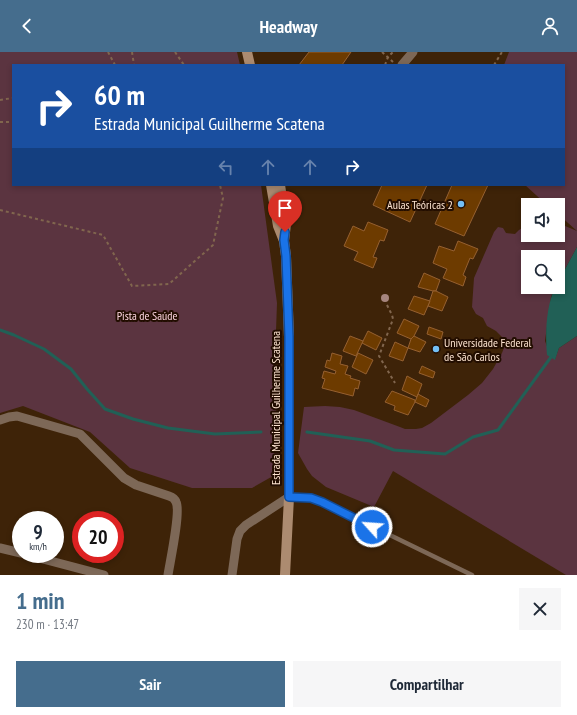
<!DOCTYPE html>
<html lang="pt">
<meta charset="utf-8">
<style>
:root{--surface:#fff;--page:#f6f6f7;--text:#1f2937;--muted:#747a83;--accent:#456d8d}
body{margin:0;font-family:"PT Sans Narrow",sans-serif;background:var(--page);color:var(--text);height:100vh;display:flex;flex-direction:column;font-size:15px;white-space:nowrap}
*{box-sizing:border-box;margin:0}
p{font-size:13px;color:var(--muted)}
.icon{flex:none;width:22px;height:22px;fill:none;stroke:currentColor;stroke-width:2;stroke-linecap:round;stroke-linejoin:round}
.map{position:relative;height:523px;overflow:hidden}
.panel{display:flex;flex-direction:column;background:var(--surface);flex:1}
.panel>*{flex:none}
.banner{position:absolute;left:12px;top:12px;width:553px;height:122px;border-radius:0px;box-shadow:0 2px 6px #0003;background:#1a4fa0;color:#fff;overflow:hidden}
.controls{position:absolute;left:521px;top:146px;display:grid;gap:8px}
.controls a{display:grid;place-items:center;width:44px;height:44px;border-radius:0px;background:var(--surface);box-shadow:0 2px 6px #0003;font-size:20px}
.speed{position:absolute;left:12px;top:459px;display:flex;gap:8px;font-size:20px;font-weight:700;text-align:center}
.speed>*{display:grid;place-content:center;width:52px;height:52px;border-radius:50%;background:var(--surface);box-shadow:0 2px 6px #0003;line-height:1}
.speed small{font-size:10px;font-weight:400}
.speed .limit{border:6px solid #d22;background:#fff;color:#111}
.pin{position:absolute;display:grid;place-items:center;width:34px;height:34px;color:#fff;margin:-41px -17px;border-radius:50% 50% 50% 0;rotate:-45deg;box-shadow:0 0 4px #0007}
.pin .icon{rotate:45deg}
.me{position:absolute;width:44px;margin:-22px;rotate:296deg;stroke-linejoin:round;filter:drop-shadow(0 0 3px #0008)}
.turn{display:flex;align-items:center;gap:14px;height:84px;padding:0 16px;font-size:18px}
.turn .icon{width:52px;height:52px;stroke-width:2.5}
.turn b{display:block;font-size:28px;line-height:34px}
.lanes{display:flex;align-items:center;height:38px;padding:0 16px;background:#0003;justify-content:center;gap:20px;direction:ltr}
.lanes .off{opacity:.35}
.round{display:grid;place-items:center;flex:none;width:42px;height:42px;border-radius:0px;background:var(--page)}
.overview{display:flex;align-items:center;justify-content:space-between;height:68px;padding:0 16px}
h1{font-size:24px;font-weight:800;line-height:30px;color:var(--accent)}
.cta{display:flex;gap:8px;margin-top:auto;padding:8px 16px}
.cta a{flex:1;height:46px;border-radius:0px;background:var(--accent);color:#fff;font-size:16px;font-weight:800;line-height:46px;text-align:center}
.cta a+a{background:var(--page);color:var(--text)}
header{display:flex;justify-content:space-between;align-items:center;height:52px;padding:0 16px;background:var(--accent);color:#fff;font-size:18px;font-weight:800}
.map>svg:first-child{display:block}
.green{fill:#5b3440}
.water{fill:#216056}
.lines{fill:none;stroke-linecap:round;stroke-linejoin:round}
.stream{stroke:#216056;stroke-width:3}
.building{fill:#6d3b00;stroke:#966030}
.path{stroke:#81664e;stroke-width:2;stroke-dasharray:3 3;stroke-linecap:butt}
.lane{stroke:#7d6857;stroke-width:4.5}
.street{stroke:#7d6857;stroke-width:9}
.secondary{stroke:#ac8b70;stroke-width:10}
.tree{fill:#a6857e}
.route-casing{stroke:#114b97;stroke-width:10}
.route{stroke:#1a73e8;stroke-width:7}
.poi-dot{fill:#74c0f6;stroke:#220d00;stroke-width:1.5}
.labels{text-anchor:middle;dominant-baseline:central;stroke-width:4;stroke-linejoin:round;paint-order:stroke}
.poi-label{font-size:12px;fill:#fde4d0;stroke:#220d00;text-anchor:end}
.park-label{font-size:12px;fill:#fcd5df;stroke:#220d00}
.street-label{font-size:12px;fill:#fde4d0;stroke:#220d00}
</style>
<header><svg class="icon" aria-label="back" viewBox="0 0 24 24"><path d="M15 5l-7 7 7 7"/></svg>Headway<svg class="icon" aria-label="person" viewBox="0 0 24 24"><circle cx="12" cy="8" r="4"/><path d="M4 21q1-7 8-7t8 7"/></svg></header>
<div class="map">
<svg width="577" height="523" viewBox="0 0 577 523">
<rect width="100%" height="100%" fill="#3e2308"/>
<g class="green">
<polygon points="0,0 237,0 240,13 13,13 13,133 261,133 277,251 274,335 280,403 273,424 252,436 192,436 130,416 90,380 23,354 0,361"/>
<polygon points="509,0 577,0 577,195 558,230 558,205 528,205 528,235 555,235 551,245 545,289 551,305 555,307 559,296 577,284 577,523 566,523 393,419 374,455 326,435 312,424 307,417 298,401 304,355 325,354 340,355 354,358 400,375 405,377 416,377 422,376 431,371 468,343 482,331 493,317 502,301 505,293 502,285 496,279 487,274 483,266 476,262 472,255 474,226 494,180 498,175 503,176 506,181 515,182 519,178 528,172 528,183 558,183 558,171 577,179 558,162 558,153 547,153 525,133 564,133 564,13 504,13"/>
</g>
<path class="water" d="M577 195V284L559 296 555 308 547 303C545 282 546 255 555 235H558V230Z"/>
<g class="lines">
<g class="stream">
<polyline points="0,278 14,283 44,297 71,317 87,337 105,357 133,367 168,376 215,382 261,380"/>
<polyline points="307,380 370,389 394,398 445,402 473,385 498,378 551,305"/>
</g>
</g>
<g class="building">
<polygon points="309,0 351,0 342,13 299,13"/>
<polygon points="382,133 427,133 410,170 373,153"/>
<polygon points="452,133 488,133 464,184 435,172"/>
<polygon points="368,170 388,178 384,189 380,188 373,205 377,206 373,216 354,208 358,200 344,194 353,174 364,179"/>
<polygon points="458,189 478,197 473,207 470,206 463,223 466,225 463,234 443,226 447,217 433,211 439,194 454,199"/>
<polygon points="424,221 440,228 436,239 433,239 418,235"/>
<polygon points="433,239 436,239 448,245 442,259 428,254"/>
<polygon points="414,244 430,249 424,263 408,257"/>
<polygon points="404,267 419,274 414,284 411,287 397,281"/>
<polygon points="429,275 443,280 441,287 427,282"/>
<polygon points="368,279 382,286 376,298 362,291"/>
<polygon points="350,284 363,289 356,304 343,299"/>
<polygon points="414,284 426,290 420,300 408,296 411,287"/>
<polygon points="395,290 408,296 403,309 389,304"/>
<polygon points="332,301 342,304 340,312 348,314 345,322 351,324 350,326 360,329 358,337 355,336 353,344 322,336 325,327 322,326 324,319 335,322 336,319 325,315 327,308 330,309"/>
<polygon points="358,301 373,308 366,322 352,315"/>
<polygon points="422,314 435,320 433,326 419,321"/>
<polygon points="407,324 422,332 417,345 402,338"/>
<polygon points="392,339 415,348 415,350 408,363 394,358 395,354 385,350"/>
<polygon points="418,342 429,348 426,355 415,350"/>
</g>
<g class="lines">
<g class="path">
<polyline points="108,0 115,13"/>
<polyline points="132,0 134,13"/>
<polyline points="175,0 184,13"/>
<polyline points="382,0 393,10"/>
<polyline points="385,13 388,5 393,0"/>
<polyline points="494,13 502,0"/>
<polyline points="0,48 13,46"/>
<polyline points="0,70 13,70"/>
<polyline points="0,158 103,183 132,234 169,232 213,193 223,146 220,133"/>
<polyline points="387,253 392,263 393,267 379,304 395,331"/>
</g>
<polyline class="lane" points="289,445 311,446 322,450 472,523"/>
<g class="street">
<polyline points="402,13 413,0"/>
<path d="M0 368 9 365 17 364 80 382 124 426 136 433 169 444C172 445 175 447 176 450 181 459 170 510 168 523"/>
<polyline points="0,496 21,501"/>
<polyline points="24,502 104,523"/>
<polyline points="232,523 237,487 240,479 246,473 289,445"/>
</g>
<g class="secondary">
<polyline points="247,0 250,13"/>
<polyline points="271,133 278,174 284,189"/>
<polyline points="280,133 286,172 284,189 286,204 289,285 289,445 285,523"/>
</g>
</g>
<circle class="tree" cx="385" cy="246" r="4"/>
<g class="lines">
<g class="route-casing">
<polyline id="route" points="285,180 284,188 286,204 289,285 289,445 311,446 322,450 372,475"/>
</g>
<use href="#route" class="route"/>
</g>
<g class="poi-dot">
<circle cx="461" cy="152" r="4"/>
<circle cx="436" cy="297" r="4"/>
</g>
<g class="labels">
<g class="poi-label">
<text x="453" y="152">Aulas Teóricas 2</text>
<text x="444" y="290" text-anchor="start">Universidade Federal<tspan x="444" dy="14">de São Carlos</tspan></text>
</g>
<g class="park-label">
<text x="147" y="263">Pista de Saúde</text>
</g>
<g class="street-label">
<text transform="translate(275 356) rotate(-90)">Estrada Municipal Guilherme Scatena</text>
</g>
</g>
</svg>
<div class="controls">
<a><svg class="icon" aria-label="sound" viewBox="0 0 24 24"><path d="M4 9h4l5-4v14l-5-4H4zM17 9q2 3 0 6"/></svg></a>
<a><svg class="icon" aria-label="search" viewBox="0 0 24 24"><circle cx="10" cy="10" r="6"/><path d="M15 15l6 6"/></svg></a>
</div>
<div class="speed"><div>9<small>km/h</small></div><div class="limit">20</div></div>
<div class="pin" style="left:285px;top:180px;background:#d93025"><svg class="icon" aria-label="arrive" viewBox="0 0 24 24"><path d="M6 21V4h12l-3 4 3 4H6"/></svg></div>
<svg class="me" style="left:372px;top:475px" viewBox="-20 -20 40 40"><circle r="17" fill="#1a73e8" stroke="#fff" stroke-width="3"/><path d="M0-11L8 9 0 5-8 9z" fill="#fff"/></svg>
<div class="banner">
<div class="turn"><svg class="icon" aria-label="right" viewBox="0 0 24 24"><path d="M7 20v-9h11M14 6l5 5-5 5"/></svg><div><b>60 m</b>Estrada Municipal Guilherme Scatena</div></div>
<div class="lanes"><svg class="icon off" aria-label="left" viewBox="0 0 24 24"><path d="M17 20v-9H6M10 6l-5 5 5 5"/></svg><svg class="icon off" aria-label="ahead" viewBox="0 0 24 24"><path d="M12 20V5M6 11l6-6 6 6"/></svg><svg class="icon off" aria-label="ahead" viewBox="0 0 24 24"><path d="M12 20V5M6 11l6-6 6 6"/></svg><svg class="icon" aria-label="right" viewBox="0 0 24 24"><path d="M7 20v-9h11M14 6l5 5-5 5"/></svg></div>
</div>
</div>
<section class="panel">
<div class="overview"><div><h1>1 min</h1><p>230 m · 13:47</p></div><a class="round"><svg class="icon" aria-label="close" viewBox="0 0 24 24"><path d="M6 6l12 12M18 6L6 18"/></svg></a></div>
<div class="cta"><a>Sair</a><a>Compartilhar</a></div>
</section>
